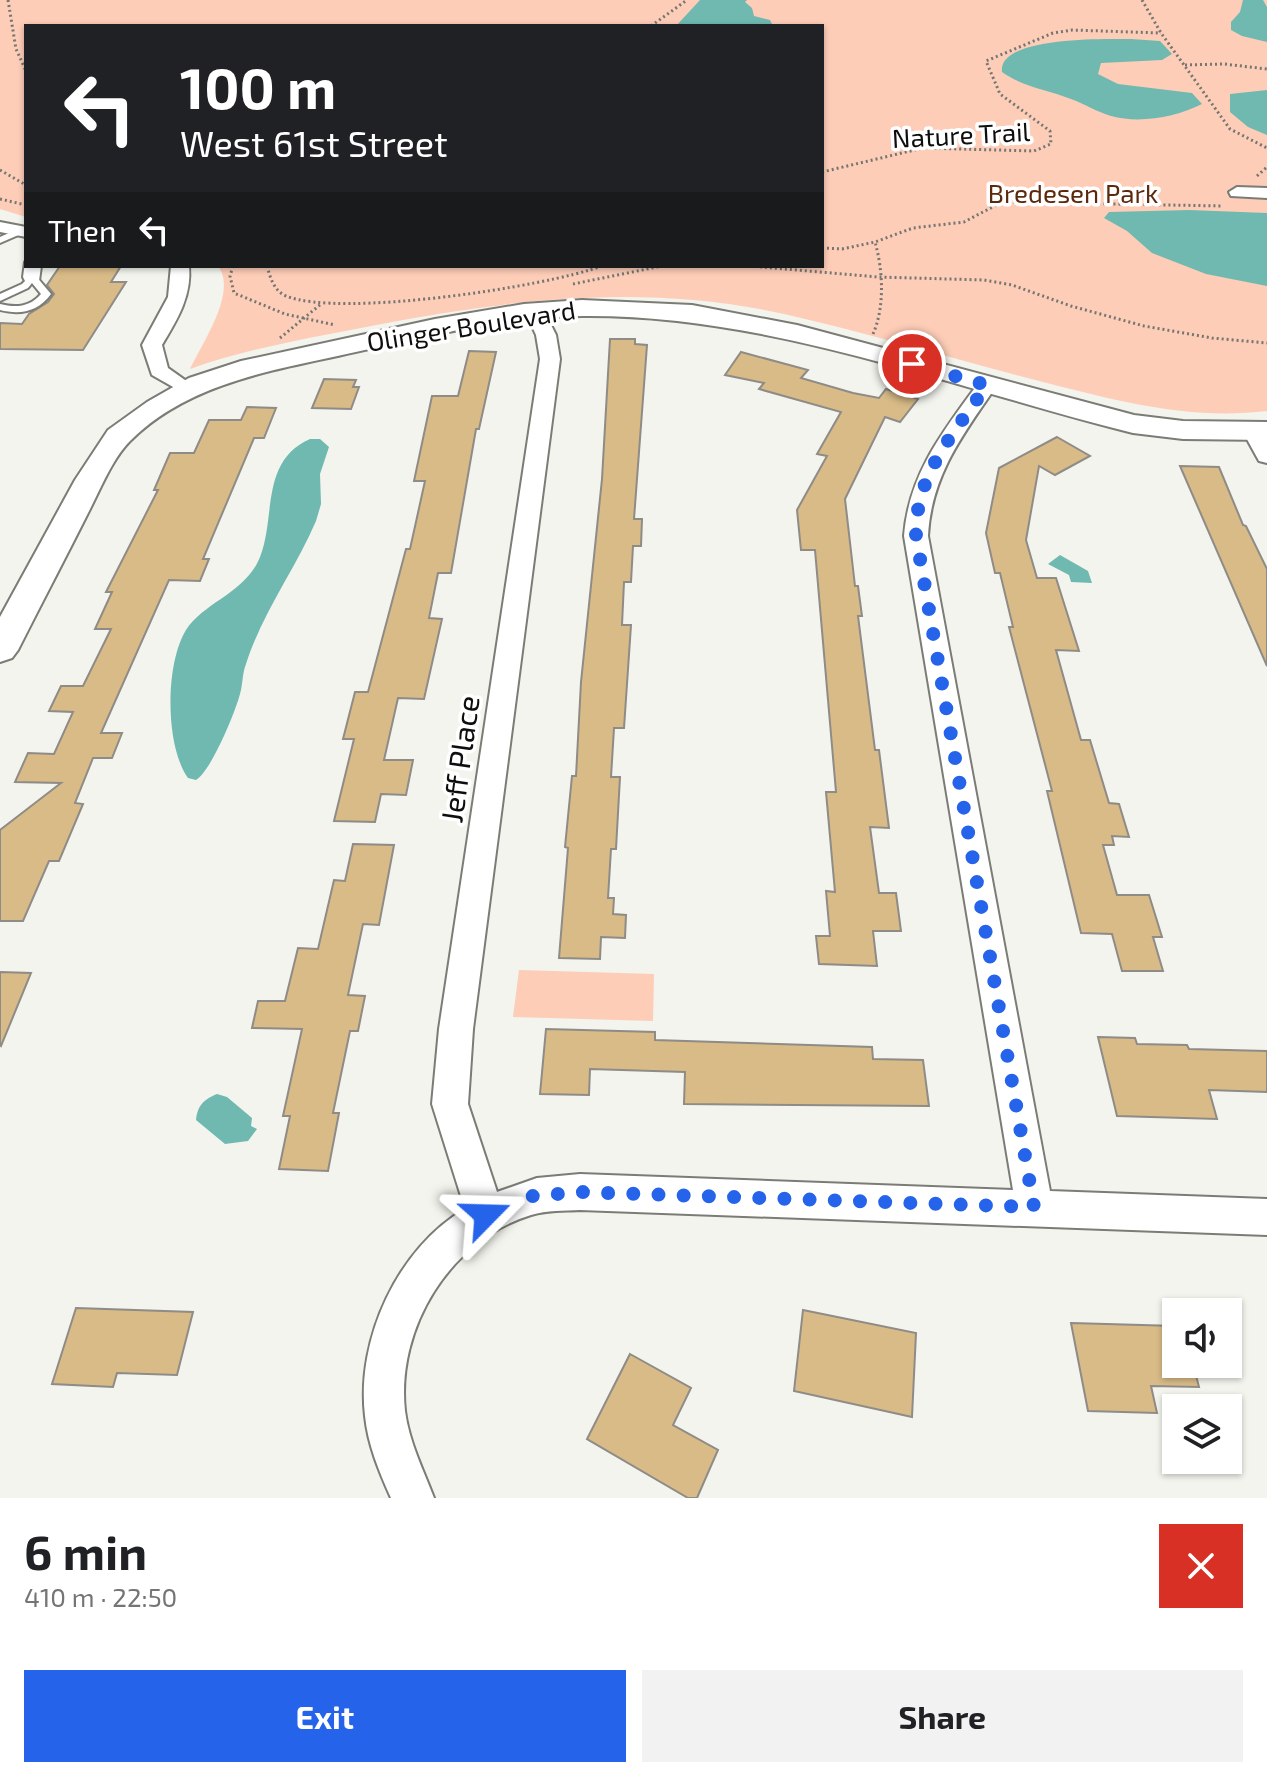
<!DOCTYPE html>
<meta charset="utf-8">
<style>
:root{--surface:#fff;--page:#f2f2f2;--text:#202124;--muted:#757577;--accent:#2563eb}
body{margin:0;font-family:"Exo 2",sans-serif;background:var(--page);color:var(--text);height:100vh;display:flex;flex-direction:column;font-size:30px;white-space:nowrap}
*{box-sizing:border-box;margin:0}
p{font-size:26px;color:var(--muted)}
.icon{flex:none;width:44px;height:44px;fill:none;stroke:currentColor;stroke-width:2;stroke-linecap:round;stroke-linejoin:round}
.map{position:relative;height:1498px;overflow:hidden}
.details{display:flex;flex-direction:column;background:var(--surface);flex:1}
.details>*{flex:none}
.top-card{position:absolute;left:24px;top:24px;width:800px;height:244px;border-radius:0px;box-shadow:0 2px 6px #0004;background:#202124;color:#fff;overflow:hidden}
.controls{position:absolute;left:1162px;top:1298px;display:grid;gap:16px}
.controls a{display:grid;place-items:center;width:80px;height:80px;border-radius:0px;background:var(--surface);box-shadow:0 2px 6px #0004;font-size:40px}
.pin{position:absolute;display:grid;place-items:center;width:68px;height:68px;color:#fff;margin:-34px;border:4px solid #fff;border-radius:50%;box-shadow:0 2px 8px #0007}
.me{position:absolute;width:88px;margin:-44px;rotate:68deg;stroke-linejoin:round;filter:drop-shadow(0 0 6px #0008)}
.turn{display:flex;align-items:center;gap:28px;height:168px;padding:0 24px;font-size:36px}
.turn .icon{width:104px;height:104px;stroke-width:2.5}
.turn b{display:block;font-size:56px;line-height:68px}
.then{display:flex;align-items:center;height:76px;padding:0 24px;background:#0003;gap:16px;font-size:30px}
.round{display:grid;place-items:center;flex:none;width:84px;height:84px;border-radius:0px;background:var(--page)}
.head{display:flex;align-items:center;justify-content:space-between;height:136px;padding:0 24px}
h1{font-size:48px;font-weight:700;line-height:60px}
.action{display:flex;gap:16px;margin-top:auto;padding:16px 24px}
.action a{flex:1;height:92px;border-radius:0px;background:var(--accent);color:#fff;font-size:32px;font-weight:700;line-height:92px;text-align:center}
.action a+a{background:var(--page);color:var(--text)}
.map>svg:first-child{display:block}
.green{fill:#fdcdb8}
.water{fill:#6fb9b0}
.building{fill:#d9bb88;stroke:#8f8b86;stroke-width:2}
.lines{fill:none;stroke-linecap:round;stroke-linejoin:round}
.lane-casing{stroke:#7b7c76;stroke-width:4}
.street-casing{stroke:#7b7c76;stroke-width:4}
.secondary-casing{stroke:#7b7c76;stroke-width:4}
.path{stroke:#757672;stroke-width:3;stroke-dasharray:2 3;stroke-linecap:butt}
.lane{fill:#fff;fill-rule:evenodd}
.street{fill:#fff;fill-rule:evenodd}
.secondary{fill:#fff;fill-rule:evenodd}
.route{stroke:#2563eb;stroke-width:14;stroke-dasharray:0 25.2}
.labels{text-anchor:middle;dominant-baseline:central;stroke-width:7;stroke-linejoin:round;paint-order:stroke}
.far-street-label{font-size:26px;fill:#0e0e0c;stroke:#fff}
.far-park-label{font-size:26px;fill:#5c290d;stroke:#fff}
.street-label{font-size:30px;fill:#0e0e0c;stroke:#fff}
</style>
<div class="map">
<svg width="1267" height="1498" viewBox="0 0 1267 1498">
<rect width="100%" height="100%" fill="#f2f4ed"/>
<g class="green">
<path d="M0 0H1267V411C1189 420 1122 402 1047 383 960 361 873 334 784 314 645 283 510 299 371 326 310 338 249 348 190 369 202 343 238 292 218 266H822V26H26V217L0 209Z"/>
<polygon points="519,970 654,974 653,1021 513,1017"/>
</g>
<g class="water">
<polygon points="700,0 747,0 745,2 752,8 754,16 770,20 773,26 676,26"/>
<polygon points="1243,0 1263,0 1267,7 1267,42 1242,36 1231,30 1231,22 1240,12"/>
<path d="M1131 39 1160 41 1172 54 1162 60 1101 63 1098 74 1118 84 1192 93 1202 104C1176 117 1140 124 1111 116 1097 112 1085 104 1071 99 1047 89 1025 88 1002 72 997 36 1106 39 1131 39Z"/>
<polygon points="1267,90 1267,135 1248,127 1230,112 1230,94"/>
<polygon points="1189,210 1267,213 1267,286 1206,274 1152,253 1127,231 1104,218 1109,212"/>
<path d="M310 439H320L329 447 320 474 321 504 316 521C295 570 262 613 246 664 242 674 243 684 240 694 235 713 211 771 196 780L188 778C165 746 165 664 186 630 204 602 246 593 260 557 276 517 260 461 310 439Z"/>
<polygon points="1060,555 1088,571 1092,583 1071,582 1069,575 1048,564"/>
<path d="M217 1094 227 1097 252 1118 251 1126 257 1129 248 1141 225 1144 196 1120C198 1105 203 1100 217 1094Z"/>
</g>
<g class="building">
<polygon points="60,266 121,266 111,282 126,282 83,350 0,349 0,323 22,324 29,314 48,302 54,294 47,285"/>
<polygon points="610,339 635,339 635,344 647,345 634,519 642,519 641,546 633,546 631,582 624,582 622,625 631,625 624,728 614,728 611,777 620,777 616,849 611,849 608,898 614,898 613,914 626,915 625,938 601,937 600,959 559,958 568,848 565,847 572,776 576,776 581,682 602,479"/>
<polygon points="469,351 496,352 479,429 476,429 451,573 438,573 429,618 442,619 424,699 398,698 384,760 413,760 406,795 381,794 375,822 334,821 354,739 343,739 355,692 368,692 406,549 410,549 425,481 414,481 432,396 458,396"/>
<polygon points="741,352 808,370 801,378 853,393 879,398 886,389 918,399 900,422 885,417 845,499 855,586 858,586 862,616 858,616 875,750 879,750 889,828 870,827 879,893 896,893 901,931 873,931 877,966 819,964 816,936 830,936 826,891 835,892 826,792 836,792 815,550 801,550 797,510 827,456 817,454 841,412 759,389 764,383 725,375"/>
<polygon points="324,379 356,380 353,387 359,387 351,409 312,408"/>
<polygon points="247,407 276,408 264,438 254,438 203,559 209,559 200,581 169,580 101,733 122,733 112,758 93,758 75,803 83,804 59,861 49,861 23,921 0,921 0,830 61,783 15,782 28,753 54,754 73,712 49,711 61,686 83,686 111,629 95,629 112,592 106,592 158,490 154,490 170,453 194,453 209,420 241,420"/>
<polygon points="1057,437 1090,456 1055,475 1039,466 1026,540 1037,578 1056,578 1079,651 1056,650 1081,740 1090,740 1109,803 1119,804 1129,837 1112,836 1114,845 1103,845 1117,895 1149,895 1162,937 1153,937 1163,971 1122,971 1112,934 1081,933 1047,791 1052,791 1009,627 1013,627 1000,573 995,573 986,533 999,468"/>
<polygon points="1180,466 1219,467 1243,525 1246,526 1267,569 1267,666"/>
<polygon points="353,844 394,845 379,925 363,924 348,995 365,996 358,1031 350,1031 333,1113 339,1113 328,1171 279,1169 290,1116 283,1116 302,1029 252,1028 258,1001 285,1001 298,948 318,949 334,880 345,881"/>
<polygon points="0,972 31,973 1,1046 0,1045"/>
<polygon points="546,1029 655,1032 655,1040 872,1047 873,1059 923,1060 929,1106 684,1104 685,1072 590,1069 589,1095 540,1094"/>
<polygon points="1098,1037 1135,1038 1137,1044 1187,1045 1189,1049 1267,1051 1267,1092 1209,1090 1217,1119 1117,1116"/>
<polygon points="76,1308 193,1312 177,1375 117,1373 113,1387 52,1384"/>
<polygon points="803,1310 916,1333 912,1417 794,1391"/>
<polygon points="1071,1323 1176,1326 1176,1364 1193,1364 1199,1387 1151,1386 1157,1413 1088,1411"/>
<polygon points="630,1354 691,1388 673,1425 718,1450 697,1498 688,1498 587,1439"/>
</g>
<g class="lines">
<g class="lane-casing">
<g id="lane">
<polygon points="20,228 24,231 23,233 0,243 0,237"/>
<path d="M32 274 35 275 51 294C38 312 20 315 0 310V304C16 308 30 307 41 294L32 283 28 288 0 301V294L22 284Z"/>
</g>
</g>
<g class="street-casing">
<g id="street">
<polygon points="1237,187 1267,188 1267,198 1231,196 1229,192"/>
<polygon points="0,222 26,227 26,237 0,232"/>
<polygon points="25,262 26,266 41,266 39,281 25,281 23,277"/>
<path d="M171 266H189C192 296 177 320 162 345L168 368 199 390 189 396 152 375 142 345 168 297Z"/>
<path d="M535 305 542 307 556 335 560 359 473 1029 468 1104 497 1192 537 1178 580 1174 1013 1190 904 536C909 473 944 430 980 381L987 379 997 385C964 433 931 475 928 536L1050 1191 1267 1199V1235L580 1210C564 1211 547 1210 531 1215 450 1240 396 1328 405 1411 409 1442 423 1469 434 1498H391C379 1471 368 1445 365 1416 356 1339 398 1248 465 1209L432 1104 439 1029 540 359 536 335 525 311Z"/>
<polygon points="1254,425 1262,427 1267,436 1267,463 1259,461 1243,432"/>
</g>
</g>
<g class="secondary-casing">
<path id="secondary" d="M582 300 692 305 797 325 1134 415 1183 421 1267 422V440L1183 439 1133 433C952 388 771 314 582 316 501 317 420 338 342 355 268 371 186 385 130 441 112 459 100 490 88 513 65 559 41 604 18 650L12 658 0 662V617L75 480 108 430 147 402 189 378 241 361 435 319 524 304Z"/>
</g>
<g class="path">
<polyline points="8,0 16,49 26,71"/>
<polyline points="1142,0 1161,33 1230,129 1267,148"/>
<polyline points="651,26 687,0"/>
<polyline points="1185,65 1224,64 1267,69"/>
<polyline points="0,170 26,185"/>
<polyline points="822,172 923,148 1034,151 1051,144 1050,131 1000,94 986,61 1053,33 1072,30 1161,33"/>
<polyline points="1257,176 1267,167"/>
<polyline points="0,199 26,205"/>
<polyline points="822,248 842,249 875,242 913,228 964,222 1002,202 1223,206"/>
<polyline points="233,266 230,276 234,293 285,314 335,325"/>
<path d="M267 266C270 277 274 291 286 296 340 318 545 287 602 266"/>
<polyline points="750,266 878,277 984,280 1012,285 1071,306 1144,326 1212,338 1267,343"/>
<polyline points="573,284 662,266"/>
<path d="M873 334C885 307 883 270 875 242"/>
<polyline points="280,338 321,304"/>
</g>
<use href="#lane" class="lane"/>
<use href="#street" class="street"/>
<use href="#secondary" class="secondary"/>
</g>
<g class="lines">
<path class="route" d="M486 1215 533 1196 580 1192 1034 1207 916 536C915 474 954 434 987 385L912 364"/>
</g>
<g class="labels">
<g class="far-street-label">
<text transform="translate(961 134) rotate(-3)">Nature Trail</text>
<text transform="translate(471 325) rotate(-9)">Olinger Boulevard</text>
</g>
<g class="far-park-label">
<text x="1073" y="192">Bredesen Park</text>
</g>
<g class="street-label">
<text transform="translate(459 759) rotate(-82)">Jeff Place</text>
</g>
</g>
</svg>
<div class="controls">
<a><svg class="icon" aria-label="sound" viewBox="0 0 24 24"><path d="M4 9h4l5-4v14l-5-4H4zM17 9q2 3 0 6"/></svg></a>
<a><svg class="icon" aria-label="layers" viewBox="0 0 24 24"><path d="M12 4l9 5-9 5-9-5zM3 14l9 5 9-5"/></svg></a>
</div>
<div class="pin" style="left:912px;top:364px;background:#d93025"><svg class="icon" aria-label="arrive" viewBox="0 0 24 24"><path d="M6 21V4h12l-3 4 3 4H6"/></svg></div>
<svg class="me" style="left:486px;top:1215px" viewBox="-20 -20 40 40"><path d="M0-17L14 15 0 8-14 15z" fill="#2563eb" stroke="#fff" stroke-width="4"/></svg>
<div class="top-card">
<div class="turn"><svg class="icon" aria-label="left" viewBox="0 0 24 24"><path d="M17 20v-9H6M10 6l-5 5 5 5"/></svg><div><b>100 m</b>West 61st Street</div></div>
<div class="then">Then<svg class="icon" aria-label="left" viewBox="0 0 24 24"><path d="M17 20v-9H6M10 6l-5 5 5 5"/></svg></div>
</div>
</div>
<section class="details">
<div class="head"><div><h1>6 min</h1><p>410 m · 22:50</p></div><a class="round" style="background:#d93025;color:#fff"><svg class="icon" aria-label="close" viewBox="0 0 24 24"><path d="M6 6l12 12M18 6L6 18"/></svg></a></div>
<div class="action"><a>Exit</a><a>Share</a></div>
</section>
